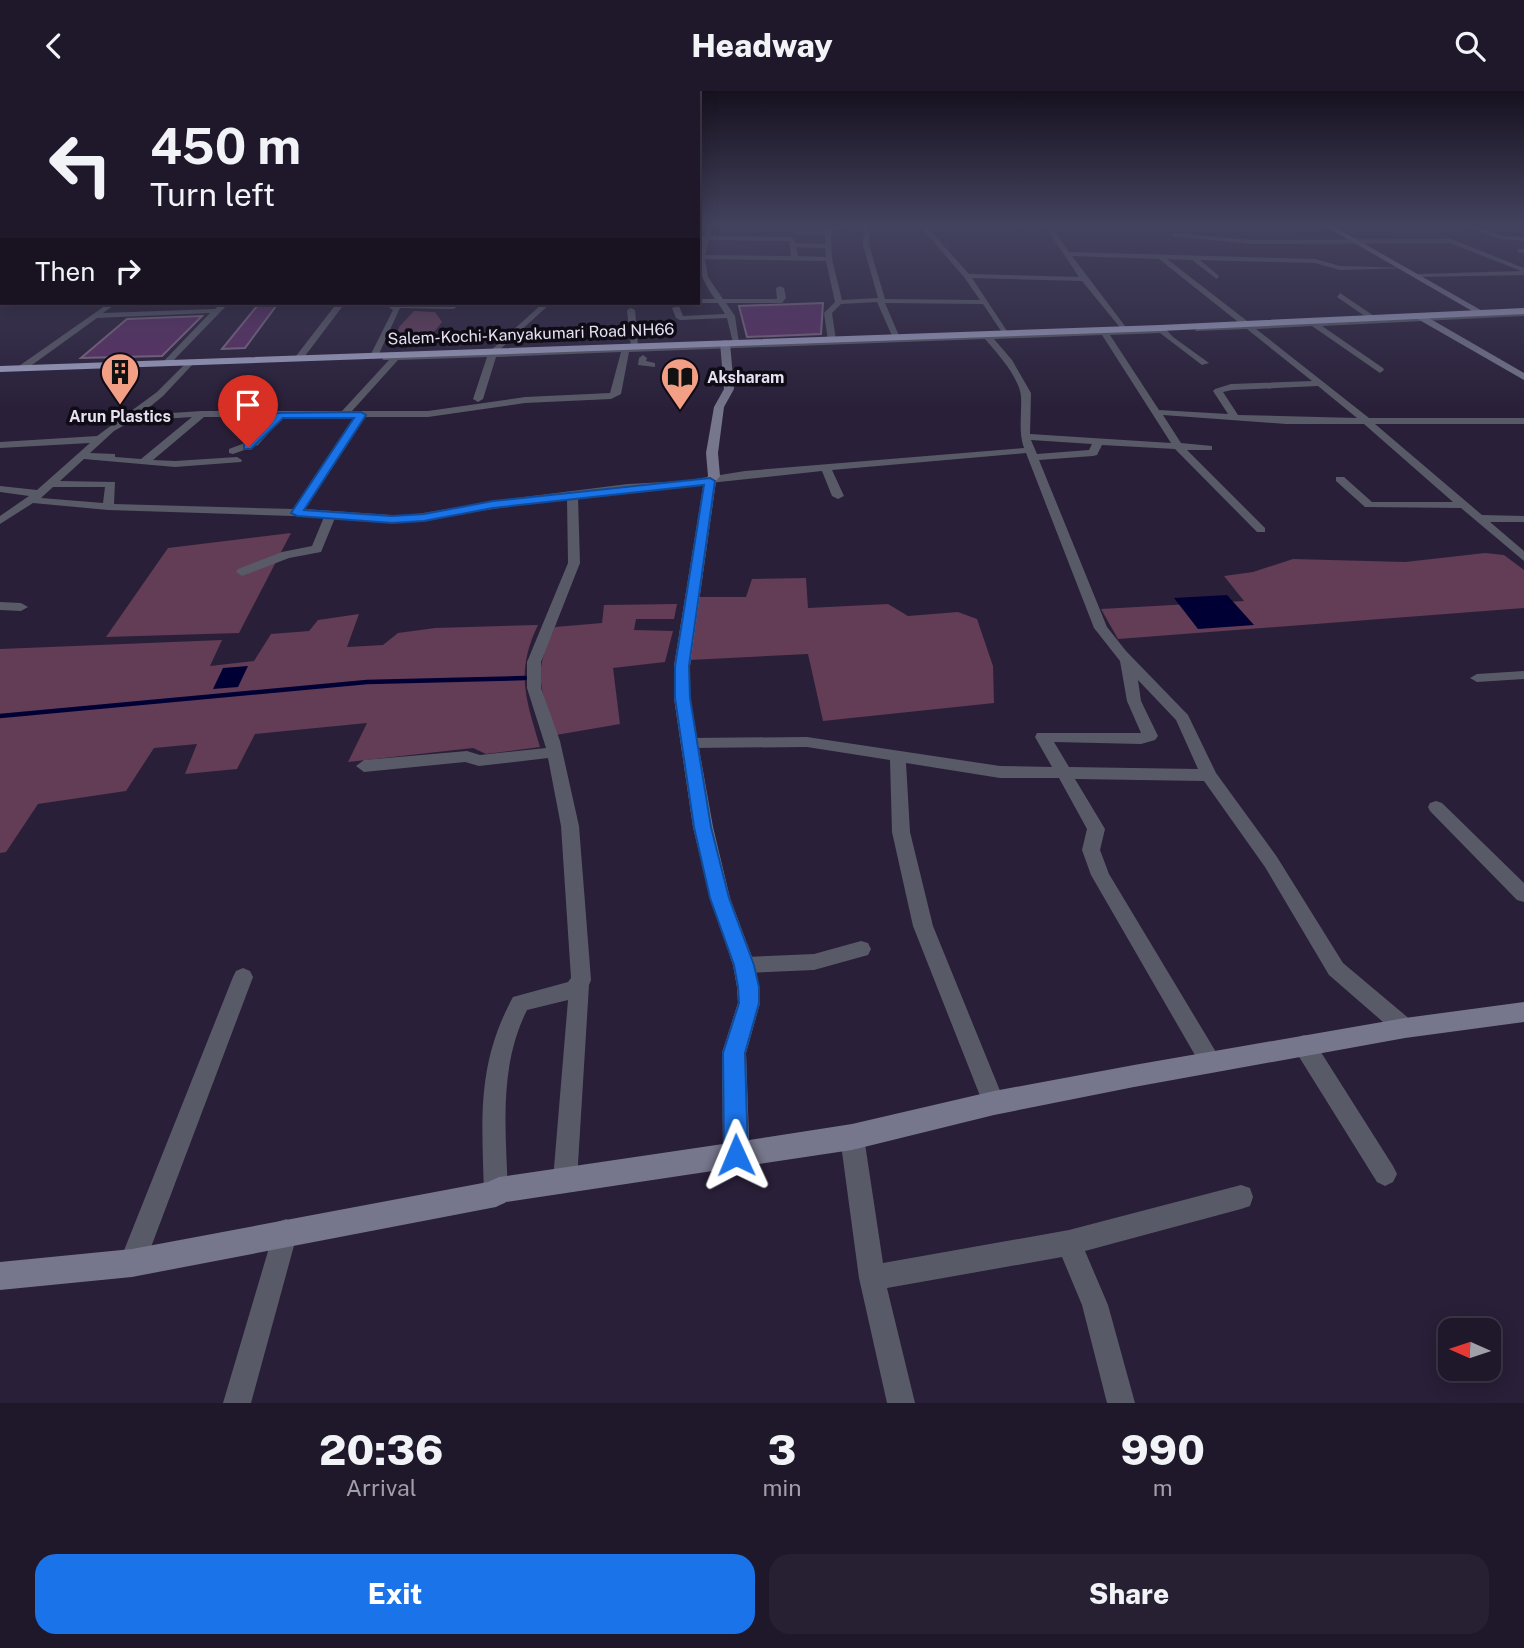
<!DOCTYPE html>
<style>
:root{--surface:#1f172a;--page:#272032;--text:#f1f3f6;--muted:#a19fa8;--line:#3c3647;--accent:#1a73e8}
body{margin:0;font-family:"Public Sans",sans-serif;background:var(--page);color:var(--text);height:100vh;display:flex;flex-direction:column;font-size:26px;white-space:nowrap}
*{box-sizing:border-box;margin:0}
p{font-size:23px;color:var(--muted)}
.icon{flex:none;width:38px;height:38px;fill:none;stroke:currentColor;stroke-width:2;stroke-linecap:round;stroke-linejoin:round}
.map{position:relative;height:1312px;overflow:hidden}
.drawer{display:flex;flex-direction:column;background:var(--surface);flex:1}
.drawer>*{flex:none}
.top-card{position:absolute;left:0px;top:0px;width:700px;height:214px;box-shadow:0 4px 18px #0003,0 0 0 2px var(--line);background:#1f172a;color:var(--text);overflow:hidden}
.needle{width:46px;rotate:273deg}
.buttons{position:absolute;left:1438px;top:1227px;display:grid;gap:14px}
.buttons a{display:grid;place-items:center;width:63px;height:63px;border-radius:14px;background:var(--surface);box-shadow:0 4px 18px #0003,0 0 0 2px var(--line);font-size:35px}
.pin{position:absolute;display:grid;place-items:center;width:60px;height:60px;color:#fff;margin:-72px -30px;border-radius:50% 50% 50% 0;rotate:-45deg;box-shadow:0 0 7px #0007}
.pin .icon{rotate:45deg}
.me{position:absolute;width:77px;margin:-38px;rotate:359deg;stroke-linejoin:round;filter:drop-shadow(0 0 5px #0008)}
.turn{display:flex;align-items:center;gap:24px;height:147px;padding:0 35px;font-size:32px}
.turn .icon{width:91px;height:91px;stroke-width:2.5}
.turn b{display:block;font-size:49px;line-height:60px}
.then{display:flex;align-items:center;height:66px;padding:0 35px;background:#0003;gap:14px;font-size:26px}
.eta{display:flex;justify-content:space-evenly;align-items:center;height:119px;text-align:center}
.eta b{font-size:42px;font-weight:800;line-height:49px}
.button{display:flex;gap:14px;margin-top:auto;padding:14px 35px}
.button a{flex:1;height:80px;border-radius:21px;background:var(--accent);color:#fff;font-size:28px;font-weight:800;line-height:80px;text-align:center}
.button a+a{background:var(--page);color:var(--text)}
header{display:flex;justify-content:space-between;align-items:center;height:91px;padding:0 35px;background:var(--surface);font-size:32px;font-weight:800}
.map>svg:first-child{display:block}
.green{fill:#633c56}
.water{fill:#000035}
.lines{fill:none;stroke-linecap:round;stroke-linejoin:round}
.stream{stroke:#000035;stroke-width:4.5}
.building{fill:#5c2e65;stroke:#806a84;stroke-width:2}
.street{fill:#595a67;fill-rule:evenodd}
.secondary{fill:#76778c;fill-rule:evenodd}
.highway{fill:#a1a3c3;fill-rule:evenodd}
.route{fill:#1a73e8;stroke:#114b97;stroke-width:2}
.labels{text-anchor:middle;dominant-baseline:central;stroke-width:7;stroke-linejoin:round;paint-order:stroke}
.far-street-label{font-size:16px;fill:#e6e0f1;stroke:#100c16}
.far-poi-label{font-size:16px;font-weight:bold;fill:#e6e0f1;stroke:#100c16;text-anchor:start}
</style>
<header><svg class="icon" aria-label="back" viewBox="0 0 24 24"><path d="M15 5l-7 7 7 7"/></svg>Headway<svg class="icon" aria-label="search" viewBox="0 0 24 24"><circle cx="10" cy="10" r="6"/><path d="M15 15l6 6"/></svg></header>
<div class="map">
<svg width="1524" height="1312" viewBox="0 0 1524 1312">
<rect width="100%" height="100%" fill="#291f38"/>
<g class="green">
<path d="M414 220 435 221 442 231C430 248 415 255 395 248L399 236Z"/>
<polygon points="291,442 239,542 106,546 168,457"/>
<polygon points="1485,462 1504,464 1524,479 1524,517 1118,548 1101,518 1244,510 1224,485 1253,481 1293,468 1405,471"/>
<polygon points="806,487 808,517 888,513 908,525 958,521 977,528 993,575 994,612 823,630 808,563 690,569 699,506 746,506 752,488"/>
<path d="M677 513 674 528H636L634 539 673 540 665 571 613 577 620 633 556 644C541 596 531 584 555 536L602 532 604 514Z"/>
<path d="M359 523 347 556 383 554 398 542 435 537 538 534C515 582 526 608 540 656L486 663 473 657 348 671 367 632 255 643 237 678 185 683 197 653 154 657 126 700 38 713 6 761 0 762V558L222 549 210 575 254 570 271 543 309 540 318 529Z"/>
</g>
<g class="water">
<polygon points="1227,504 1254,534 1198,538 1174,507"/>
<polygon points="248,575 238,596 213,598 223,577"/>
</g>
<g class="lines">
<polyline class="stream" points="0,625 367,591 525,587"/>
</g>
<g class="building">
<polygon points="823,212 821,243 747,246 739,215"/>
<polygon points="257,215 276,215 245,257 222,258"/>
<polygon points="202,225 162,265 81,267 127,228"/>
</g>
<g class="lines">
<g class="street">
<path d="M708 135H714L710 145 792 146 796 152 825 153V144L790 142 825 140 835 135H844L831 141 832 168 842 209 878 207 863 154 864 135H870L869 154 885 208 980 209 964 186 920 135H926L969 183 1079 186 1045 135H1051L1069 161 1315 168 1340 175 1409 177 1340 179 1315 172 1200 169 1219 185 1217 188 1192 169 1167 168 1251 233 1369 228 1337 206 1340 202 1377 227 1524 221V225L1322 235 1383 277 1384 279 1380 282 1312 235 1256 238 1369 327H1524V333H1375L1482 424 1524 425V431H1490L1524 460V470L1461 417 1365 416 1336 390V386H1344L1372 411H1453L1364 333H1286L1163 324 1181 352 1212 355V359H1187L1265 437V441H1257L1175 358 1102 354 1097 364 1093 365 1039 369 1107 536 1126 560 1188 624 1216 682 1277 766 1343 872 1412 930 1416 937 1412 944 1405 946 1398 944 1329 884 1265 776 1204 690 1075 688 1105 738 1100 759 1109 783 1222 971 1219 978 1211 981 1203 978 1091 784 1082 759 1087 738 1059 687H1000L906 672 910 741 933 835 1005 1012 1002 1020 994 1023 986 1020 913 835 892 741 890 669 807 656 690 657 682 652 690 647 807 646 1000 675 1052 676 1035 646 1037 642H1141L1127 610 1120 570 1094 537 1026 362 832 379 844 405 838 408 832 405 822 380 578 406 580 472 541 571V597L560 650 579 735 591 889 589 894 577 1089 573 1097 565 1101 557 1097 553 1089 568 909 527 919C498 977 506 1041 508 1103L505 1112 496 1115 487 1112 484 1103C482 1029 476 974 513 906L568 891 571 887 561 735 548 667 479 675 465 671 364 681 356 675 364 669 467 660 480 664 546 657 527 597V571L568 472 567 407 406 431 335 427 321 461 289 467 242 485 236 481 238 478 282 461 312 455 324 426 108 419 33 412 0 433V425L29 405 0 401V395L37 399 90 352 0 357V351L97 345 157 301 190 268 194 271 193 273 163 305 140 324 202 320H342L389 269H383V265L489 261 543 212H551L497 261 622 256 626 254 631 256 627 219 631 217 635 219 638 256 733 252 727 227 680 229 676 227 672 217 679 215 683 225 725 223 718 212H696L698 208H715C702 189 693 171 702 149H698V145H704ZM709 149 789 150 791 165 705 164ZM796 156 825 157 826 166 798 165ZM1072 165 1159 168 1242 234 1198 236 1195 240 1247 238 1312 290 1231 293 1215 298 1213 300 1228 323 1159 319 1110 244 1160 242 1202 274 1209 272 1173 246 1163 235 1128 239ZM705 168 826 170 835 211 824 222 828 249 739 252 735 225 726 212H782L786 207 784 197 780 195 776 197 777 208H723L708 186ZM972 187 1082 190 1122 239H1107L1103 237 1099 240 1009 243ZM877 211 893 247 836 249 832 222 841 213ZM885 212 983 213 1003 243H990L985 241 982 244 900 247ZM1102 244 1171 352 1030 343 1031 302 1012 269 994 248ZM985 248C997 262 1020 287 1021 306 1022 323 1018 340 1024 357L745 380 683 390 628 393 493 410 406 425 305 418 365 326H428L525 312 611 308 621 303 629 261ZM621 261 610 302 525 306 428 320H352L398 269 487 266 473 308 478 311 483 308 496 266ZM1318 295 1357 327 1238 324 1223 301 1232 299ZM192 326 141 368 115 366V363L90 362 114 340 132 330ZM204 326H273L250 350 229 358V362L233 363 258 354 283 326H355L294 418 114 413 115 391 60 390 84 368 175 376 241 371 242 369 237 366 175 370 153 369ZM1031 349 1092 353 1089 359 1037 363ZM53 396H105L103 412 41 407ZM1138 589 1176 629 1198 678 1069 676 1054 651 1141 653 1155 649 1158 645 1141 610Z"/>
<polygon points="1465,135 1474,135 1503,145 1524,146 1524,150 1500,148"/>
<polygon points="1174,142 1250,149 1451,148 1524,177 1524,184 1417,186 1419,183 1521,180 1450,152 1250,153 1172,145"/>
<polygon points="1519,158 1524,158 1524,162 1517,161"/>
<rect x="0" y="194" width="2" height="4"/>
<polygon points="2,211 2,212 10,212 0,216"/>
<polygon points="109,212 117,212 103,222 215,218 221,212 229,212 169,274 162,272 210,222 97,227 25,279 19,279 19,275"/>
<polygon points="337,212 345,212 302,269 296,269 296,265"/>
<polygon points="346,212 453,214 457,216 453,218 400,217 378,265 374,268 370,265 393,219 387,215"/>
<polygon points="643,264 647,267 646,270 655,272 655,276 638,274 639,267"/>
<polygon points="0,511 21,512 28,516 21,520 0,519"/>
<polygon points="1524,580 1524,588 1477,591 1470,587 1477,583"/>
<polygon points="1436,710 1442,712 1524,792 1524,811 1517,809 1430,720 1428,716 1430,712"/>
<polygon points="861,850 868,852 871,858 868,864 814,879 744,882 737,880 734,874 737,868 744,866 814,863"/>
<polygon points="243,877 250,880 253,886 145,1172 141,1181 132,1185 123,1181 119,1172 233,886 236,880"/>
<polygon points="1304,944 1312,947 1393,1075 1397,1083 1393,1091 1385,1095 1377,1091 1296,961 1293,954 1296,947"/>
<polygon points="852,1035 860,1038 864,1046 883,1172 1069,1139 1241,1094 1250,1097 1253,1106 1250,1115 1241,1118 1085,1160 1108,1214 1135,1312 1107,1312 1082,1214 1062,1166 887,1197 915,1312 887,1312 859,1187 840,1046 844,1038"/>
<polygon points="286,1128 295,1131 298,1140 251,1312 223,1312 274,1140 277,1131"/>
</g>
<g class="secondary">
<polygon points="1325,135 1333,135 1486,222 1479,224"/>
<polygon points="0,186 2,186 0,191"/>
<polygon points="1416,223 1422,223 1524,282 1524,289 1416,227"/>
<polygon points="725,249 730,252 734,298 724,316 718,362 720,385 716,390 690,575 690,607 713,736 730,807 755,874 759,896 760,912 746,962 749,1049 852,1033 994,1000 1134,974 1405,927 1524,911 1524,931 1405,947 1134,996 994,1024 852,1059 506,1111 496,1116 132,1186 0,1199 0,1171 132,1158 488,1091 499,1086 723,1053 722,962 738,912 737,896 733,874 710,807 693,736 674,607 674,575 704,390 708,385 706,362 714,316 724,298 720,252"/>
</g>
<polygon class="highway" points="1524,217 1524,223 1160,240 0,281 0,275 1160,234"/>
</g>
<linearGradient id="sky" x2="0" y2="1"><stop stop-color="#17111f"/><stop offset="0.42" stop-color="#43425e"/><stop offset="1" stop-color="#43425e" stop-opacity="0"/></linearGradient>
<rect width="1524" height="319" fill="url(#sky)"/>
<polygon class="route" points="277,322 361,321 366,324 304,419 392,425 424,423 493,410 710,387 715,390 689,575 690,607 711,736 729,807 754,874 759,896 759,912 745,962 748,1064 744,1072 736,1076 727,1072 724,1064 723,962 739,912 738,896 734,874 710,807 694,736 675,607 675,575 704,394 493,417 424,430 392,432 297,425 291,422 354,327 283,327 251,358 244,358 244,353"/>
<defs>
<g id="building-pin" transform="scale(2.0125)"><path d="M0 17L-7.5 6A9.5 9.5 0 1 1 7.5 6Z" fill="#f39f85" stroke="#100c16"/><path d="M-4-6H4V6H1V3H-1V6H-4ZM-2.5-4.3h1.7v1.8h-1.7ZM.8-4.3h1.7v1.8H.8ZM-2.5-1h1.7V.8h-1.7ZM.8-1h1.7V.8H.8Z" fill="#111"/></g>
<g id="library-pin" transform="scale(2.0125)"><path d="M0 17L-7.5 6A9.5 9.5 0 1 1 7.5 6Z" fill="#f39f85" stroke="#100c16"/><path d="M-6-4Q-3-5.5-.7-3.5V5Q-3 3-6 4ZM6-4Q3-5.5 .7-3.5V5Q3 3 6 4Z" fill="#111"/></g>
</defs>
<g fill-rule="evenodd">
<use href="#building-pin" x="120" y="281"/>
<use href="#library-pin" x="680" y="286"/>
</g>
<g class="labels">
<g class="far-street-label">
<text transform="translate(531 243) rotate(-2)">Salem-Kochi-Kanyakumari Road NH66</text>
</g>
<g class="far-poi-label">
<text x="707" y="286">Aksharam</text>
<text x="120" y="325" text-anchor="middle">Arun Plastics</text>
</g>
</g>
</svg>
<div class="buttons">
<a><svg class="needle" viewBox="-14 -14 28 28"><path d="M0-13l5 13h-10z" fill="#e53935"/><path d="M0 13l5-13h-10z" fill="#a19fa8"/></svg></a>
</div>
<div class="pin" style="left:248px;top:356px;background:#d93025"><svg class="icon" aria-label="arrive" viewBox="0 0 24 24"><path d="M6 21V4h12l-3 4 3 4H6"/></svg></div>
<svg class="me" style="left:736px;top:1064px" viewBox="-20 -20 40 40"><path d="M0-17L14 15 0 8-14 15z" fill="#1a73e8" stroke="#fff" stroke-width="4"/></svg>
<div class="top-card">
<div class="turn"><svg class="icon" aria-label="left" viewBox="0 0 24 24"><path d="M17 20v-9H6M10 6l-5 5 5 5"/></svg><div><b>450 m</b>Turn left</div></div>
<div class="then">Then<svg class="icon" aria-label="right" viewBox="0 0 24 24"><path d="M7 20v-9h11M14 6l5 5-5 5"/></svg></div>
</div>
</div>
<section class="drawer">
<div class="eta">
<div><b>20:36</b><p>Arrival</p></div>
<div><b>3</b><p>min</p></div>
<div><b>990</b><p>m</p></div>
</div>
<div class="button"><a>Exit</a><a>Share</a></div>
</section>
